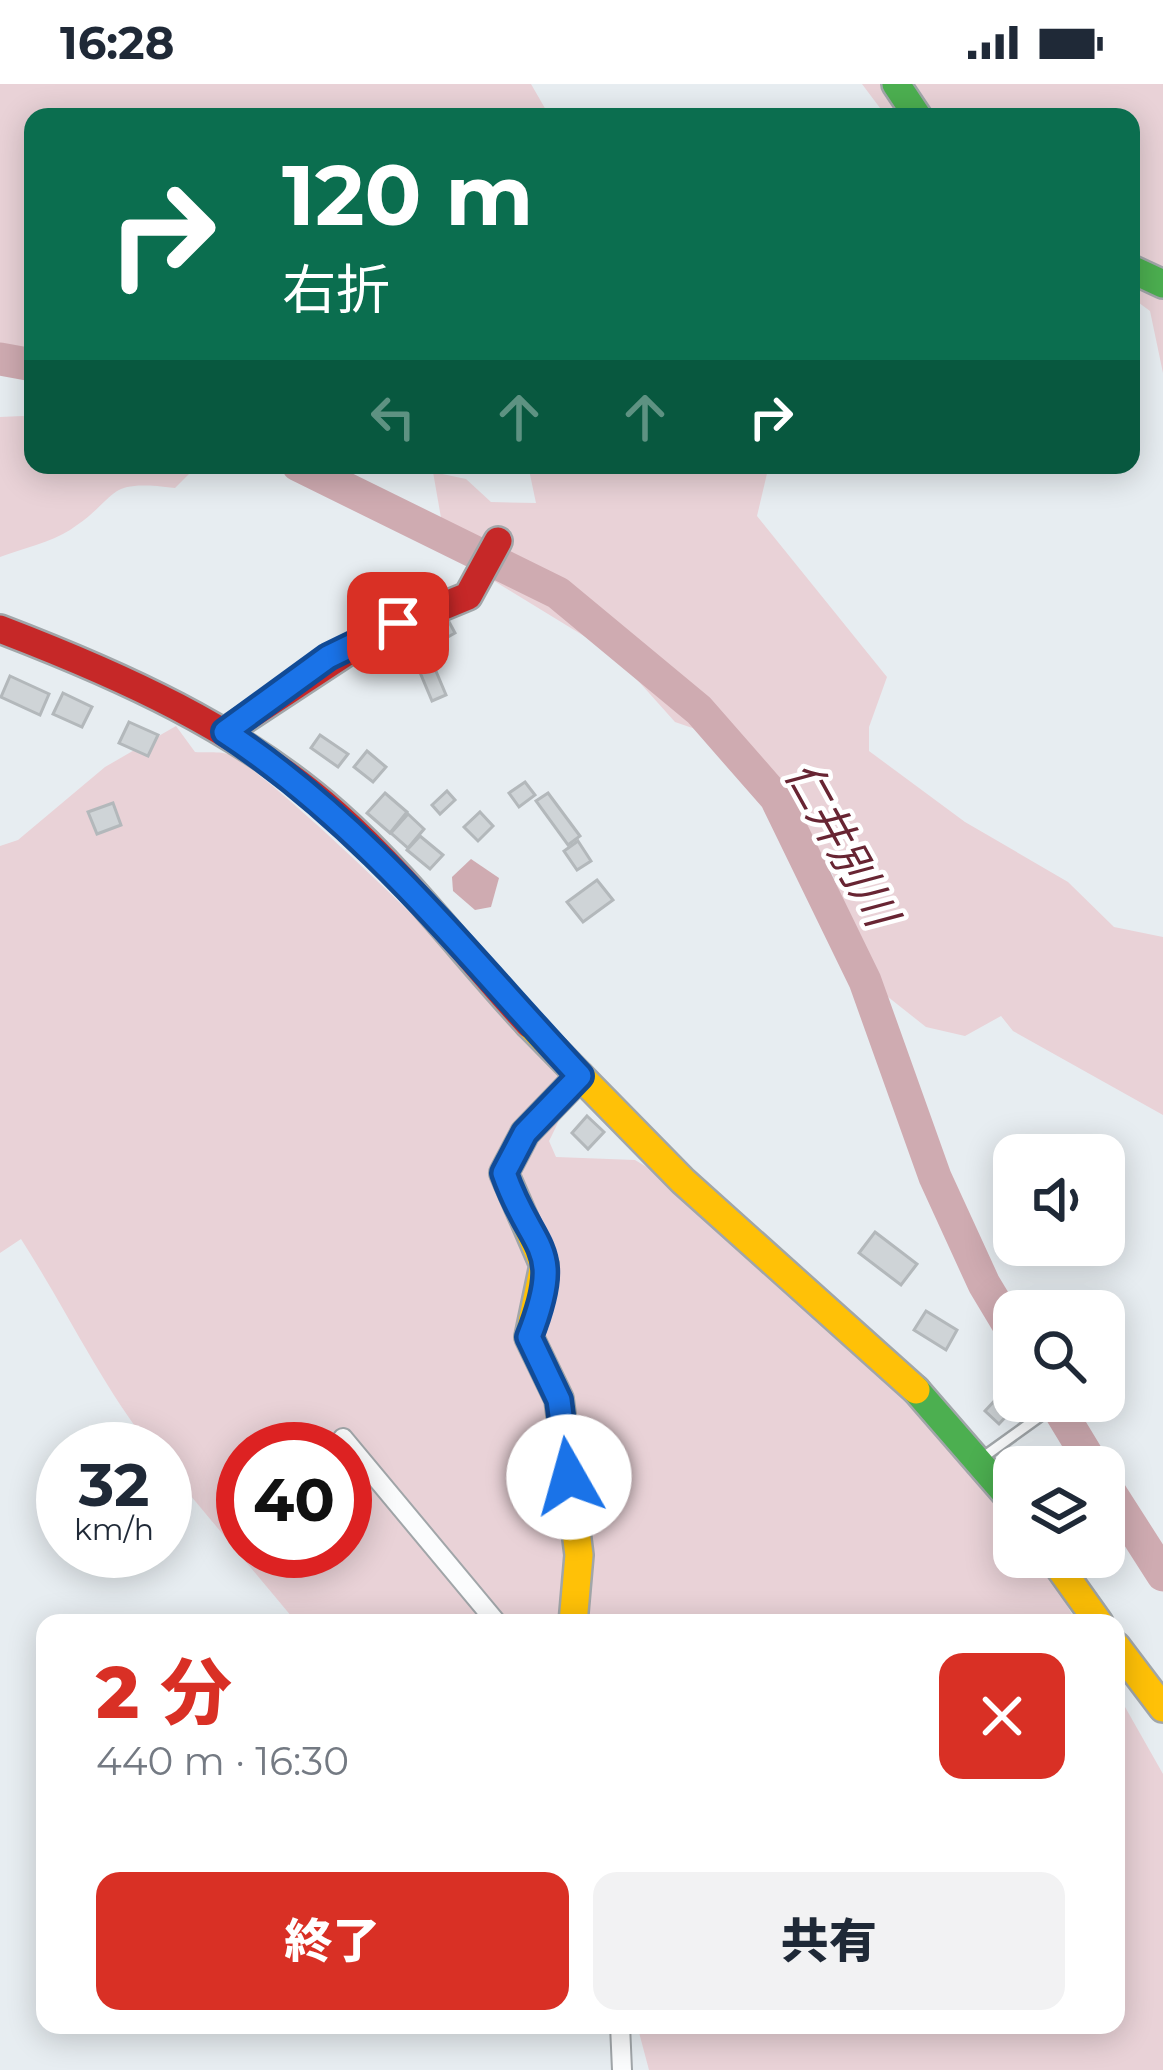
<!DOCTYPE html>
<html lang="ja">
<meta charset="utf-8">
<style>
:root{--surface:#fff;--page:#f2f2f3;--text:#1f2937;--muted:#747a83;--accent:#d93025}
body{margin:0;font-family:Montserrat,"Noto Sans JP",sans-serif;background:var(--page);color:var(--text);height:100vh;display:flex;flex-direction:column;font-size:45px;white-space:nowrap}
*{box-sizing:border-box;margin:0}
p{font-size:39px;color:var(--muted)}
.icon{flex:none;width:66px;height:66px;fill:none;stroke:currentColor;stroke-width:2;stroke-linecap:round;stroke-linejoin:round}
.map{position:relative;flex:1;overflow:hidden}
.panel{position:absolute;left:36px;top:1530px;width:1089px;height:420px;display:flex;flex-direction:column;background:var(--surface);border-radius:24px;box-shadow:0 6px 30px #0003}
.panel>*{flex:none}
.hud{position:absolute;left:24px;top:24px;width:1116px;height:366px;border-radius:24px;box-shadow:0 6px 30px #0003;background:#0b6e4f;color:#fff;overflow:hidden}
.tools{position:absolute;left:993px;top:1050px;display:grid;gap:24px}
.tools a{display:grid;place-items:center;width:132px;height:132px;border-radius:24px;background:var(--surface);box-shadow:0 6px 30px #0003;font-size:60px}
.speed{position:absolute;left:36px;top:1338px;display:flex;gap:24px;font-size:60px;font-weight:700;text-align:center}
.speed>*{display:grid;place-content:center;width:156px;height:156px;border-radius:50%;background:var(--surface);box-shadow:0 6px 30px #0003;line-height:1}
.speed small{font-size:30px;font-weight:400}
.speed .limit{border:18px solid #d22;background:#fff;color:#111}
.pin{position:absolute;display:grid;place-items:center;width:102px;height:102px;color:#fff;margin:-51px;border-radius:24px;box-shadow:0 6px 18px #0006}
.me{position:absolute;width:132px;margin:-66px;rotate:353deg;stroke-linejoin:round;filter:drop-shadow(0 0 9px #0008)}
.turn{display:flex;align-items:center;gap:42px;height:252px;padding:0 60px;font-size:54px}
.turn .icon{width:156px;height:156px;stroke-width:2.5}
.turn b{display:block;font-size:84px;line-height:102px}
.lanes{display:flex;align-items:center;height:114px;padding:0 60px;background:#0003;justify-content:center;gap:60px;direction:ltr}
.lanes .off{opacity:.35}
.round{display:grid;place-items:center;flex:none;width:126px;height:126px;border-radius:24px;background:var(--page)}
.headline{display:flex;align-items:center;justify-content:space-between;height:204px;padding:0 60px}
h1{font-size:72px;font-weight:800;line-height:90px;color:var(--accent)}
.action{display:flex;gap:24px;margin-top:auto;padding:24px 60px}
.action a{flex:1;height:138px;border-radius:24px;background:var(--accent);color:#fff;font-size:48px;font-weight:800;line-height:138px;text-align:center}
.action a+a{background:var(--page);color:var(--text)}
.status{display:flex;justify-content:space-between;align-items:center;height:84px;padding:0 60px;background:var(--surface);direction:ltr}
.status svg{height:33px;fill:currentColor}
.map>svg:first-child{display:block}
.green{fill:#e9d2d7;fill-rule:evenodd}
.water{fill:#cfabb1}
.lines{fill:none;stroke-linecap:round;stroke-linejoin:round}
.stream{stroke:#cfabb1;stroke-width:6}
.river{stroke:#cfabb1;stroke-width:33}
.building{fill:#cfd4d7;stroke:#b3b8bb;stroke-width:3}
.lane-casing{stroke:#a1a6a9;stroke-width:14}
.street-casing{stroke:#a1a6a9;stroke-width:22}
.fast-casing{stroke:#a1a6a9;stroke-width:32}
.slow-casing{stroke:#a1a6a9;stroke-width:32}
.jam-casing{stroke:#a1a6a9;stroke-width:32}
.lane{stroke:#fbfcfd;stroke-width:9}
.street{stroke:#fbfcfd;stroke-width:18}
.fast{stroke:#4caf50;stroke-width:27}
.slow{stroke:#ffc107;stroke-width:27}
.jam{stroke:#c62828;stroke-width:27}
.route-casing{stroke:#114b97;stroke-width:30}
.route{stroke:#1a73e8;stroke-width:21}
.labels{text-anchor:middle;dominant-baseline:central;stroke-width:9;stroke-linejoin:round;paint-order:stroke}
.water-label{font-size:45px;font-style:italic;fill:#682533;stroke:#fff}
</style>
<div class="status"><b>16:28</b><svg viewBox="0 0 49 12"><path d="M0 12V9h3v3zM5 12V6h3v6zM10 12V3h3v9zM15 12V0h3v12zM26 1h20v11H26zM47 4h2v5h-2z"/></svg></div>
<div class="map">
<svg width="1163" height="1986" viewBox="0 0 1163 1986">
<rect width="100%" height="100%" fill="#e7edf1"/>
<g class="green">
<polygon points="0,0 531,0 550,33 33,33 33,271 0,263"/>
<polygon points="862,0 1163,0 1163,289 1150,227 1131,213 1131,33 903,33 880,24"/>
<path d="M23 332 33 335V381H193V386L175 404C102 395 123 411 70 446 51 458 22 465 0 473V333Z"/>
<polygon points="528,381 769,381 757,432 887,593 869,643 869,667 965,738 1068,798 1114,843 1163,853 1163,1031 1013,947 1001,932 965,952 926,943 878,905 832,789 795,722 797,712 754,711 704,648 675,638 615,571 447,468 433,388 466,395 491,418 536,419"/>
<path d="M176 642 195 668C206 669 221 667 231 671 278 695 544 951 560 996 569 1019 559 1037 549 1057L556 1073 635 1076 667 1095 794 1205 1014 1429V1473H1039L1077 1539H297L165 1381V1365H152C101 1300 66 1225 21 1155L0 1169V762L18 756 105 683ZM243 1365H345V1467H243Z"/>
<polygon points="1116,1607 1163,1690 1163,1986 649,1986 637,1941 1116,1941"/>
</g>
<polygon class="water" points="471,775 499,794 491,823 475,826 453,807 452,793"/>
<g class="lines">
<polyline class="stream" points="1159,1484 1163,1481"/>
<g class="river">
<polyline points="0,275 33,281"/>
<polyline points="298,381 558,509 699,626 776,714 865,897 935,1093 984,1200 1014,1250"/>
<polyline points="1054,1317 1094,1383"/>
<polyline points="1104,1399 1163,1491"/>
</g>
</g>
<g class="building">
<polygon points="448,536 455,549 418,570 411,557"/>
<polygon points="433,580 446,611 432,617 419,586"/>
<polygon points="10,592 49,610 40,631 1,613"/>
<polygon points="63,609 92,623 82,643 53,630"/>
<polygon points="129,638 158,651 148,672 119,659"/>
<polygon points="320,651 348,670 338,683 311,664"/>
<polygon points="367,667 386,683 373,698 354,683"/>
<polygon points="525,698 535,711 519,723 509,709"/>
<polygon points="447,707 455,716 440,730 432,721"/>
<polygon points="385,709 407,728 390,749 367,729"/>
<polygon points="548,709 580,752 568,761 536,717"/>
<polygon points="113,719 121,741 97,750 88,728"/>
<polygon points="480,728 493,742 478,757 464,743"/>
<polygon points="408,730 424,745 408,764 391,749"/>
<polygon points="420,752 443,771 430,785 407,766"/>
<polygon points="578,757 591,777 577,786 564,767"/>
<polygon points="597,796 613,816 583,838 567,818"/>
<polygon points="587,1032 604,1048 588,1065 572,1049"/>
<polygon points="875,1148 917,1180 901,1201 859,1169"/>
<polygon points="926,1227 957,1246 946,1266 914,1246"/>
<polygon points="997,1314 1011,1327 999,1340 985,1327"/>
</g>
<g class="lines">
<g class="lane-casing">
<polyline id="lane" points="982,1374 1061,1317"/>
</g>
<g class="street-casing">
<g id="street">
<polyline points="343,1354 497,1539"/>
<polyline points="620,1941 622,1986"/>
</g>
</g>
<g class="fast-casing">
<g id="fast">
<polyline points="896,0 918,33"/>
<polyline points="1131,185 1163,200"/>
<polyline points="916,1306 1014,1419"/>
</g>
</g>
<g class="slow-casing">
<g id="slow">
<polyline points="529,940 683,1097 916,1306"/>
<polyline points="1052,1473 1099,1539"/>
<polyline points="573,1539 579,1471 559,1315 529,1253 544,1181 504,1089 525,1049 580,992"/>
<polyline points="1116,1562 1163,1624"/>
</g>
</g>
<g class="jam-casing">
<g id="jam">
<path d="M0 545C120 591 239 644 336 730 406 792 465 871 529 940"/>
<polyline points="225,648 371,552 468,512 498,457"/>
</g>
</g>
<use href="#lane" class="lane"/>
<use href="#street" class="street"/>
<use href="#fast" class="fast"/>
<use href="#slow" class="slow"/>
<use href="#jam" class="jam"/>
</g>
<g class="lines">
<g class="route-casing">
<path id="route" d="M398 539 328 573 225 648C365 740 466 870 580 992L525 1049 504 1089C532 1170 566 1159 529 1253L559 1316 569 1393"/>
</g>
<use href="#route" class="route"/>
</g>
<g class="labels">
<g class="water-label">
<text transform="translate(842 759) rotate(61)">仁井別川</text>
</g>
</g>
</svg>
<div class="tools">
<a><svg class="icon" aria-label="sound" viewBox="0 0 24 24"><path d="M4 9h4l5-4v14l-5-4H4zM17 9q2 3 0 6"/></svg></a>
<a><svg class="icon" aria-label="search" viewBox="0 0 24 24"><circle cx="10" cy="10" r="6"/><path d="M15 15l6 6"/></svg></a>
<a><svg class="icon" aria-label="layers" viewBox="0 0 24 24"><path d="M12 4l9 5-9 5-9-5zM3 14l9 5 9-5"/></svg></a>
</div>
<div class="speed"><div>32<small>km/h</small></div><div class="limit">40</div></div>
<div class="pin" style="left:398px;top:539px;background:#d93025"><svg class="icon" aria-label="arrive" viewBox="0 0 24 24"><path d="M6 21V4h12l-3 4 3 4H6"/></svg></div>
<svg class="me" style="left:569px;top:1393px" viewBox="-20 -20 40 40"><circle r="19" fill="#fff"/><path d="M0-13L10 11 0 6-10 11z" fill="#1a73e8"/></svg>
<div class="hud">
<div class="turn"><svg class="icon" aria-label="right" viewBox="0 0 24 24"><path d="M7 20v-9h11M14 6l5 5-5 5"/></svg><div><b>120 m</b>右折</div></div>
<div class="lanes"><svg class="icon off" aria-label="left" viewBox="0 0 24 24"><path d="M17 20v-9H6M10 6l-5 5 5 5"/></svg><svg class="icon off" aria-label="ahead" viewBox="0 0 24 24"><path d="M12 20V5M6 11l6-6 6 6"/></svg><svg class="icon off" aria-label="ahead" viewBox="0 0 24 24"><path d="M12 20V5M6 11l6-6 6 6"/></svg><svg class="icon" aria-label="right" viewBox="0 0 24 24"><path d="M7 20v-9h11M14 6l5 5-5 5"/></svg></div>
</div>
<section class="panel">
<div class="headline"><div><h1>2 分</h1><p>440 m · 16:30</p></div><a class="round" style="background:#d93025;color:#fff"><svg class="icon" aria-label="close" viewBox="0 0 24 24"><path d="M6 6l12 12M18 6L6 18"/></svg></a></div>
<div class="action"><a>終了</a><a>共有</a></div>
</section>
</div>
